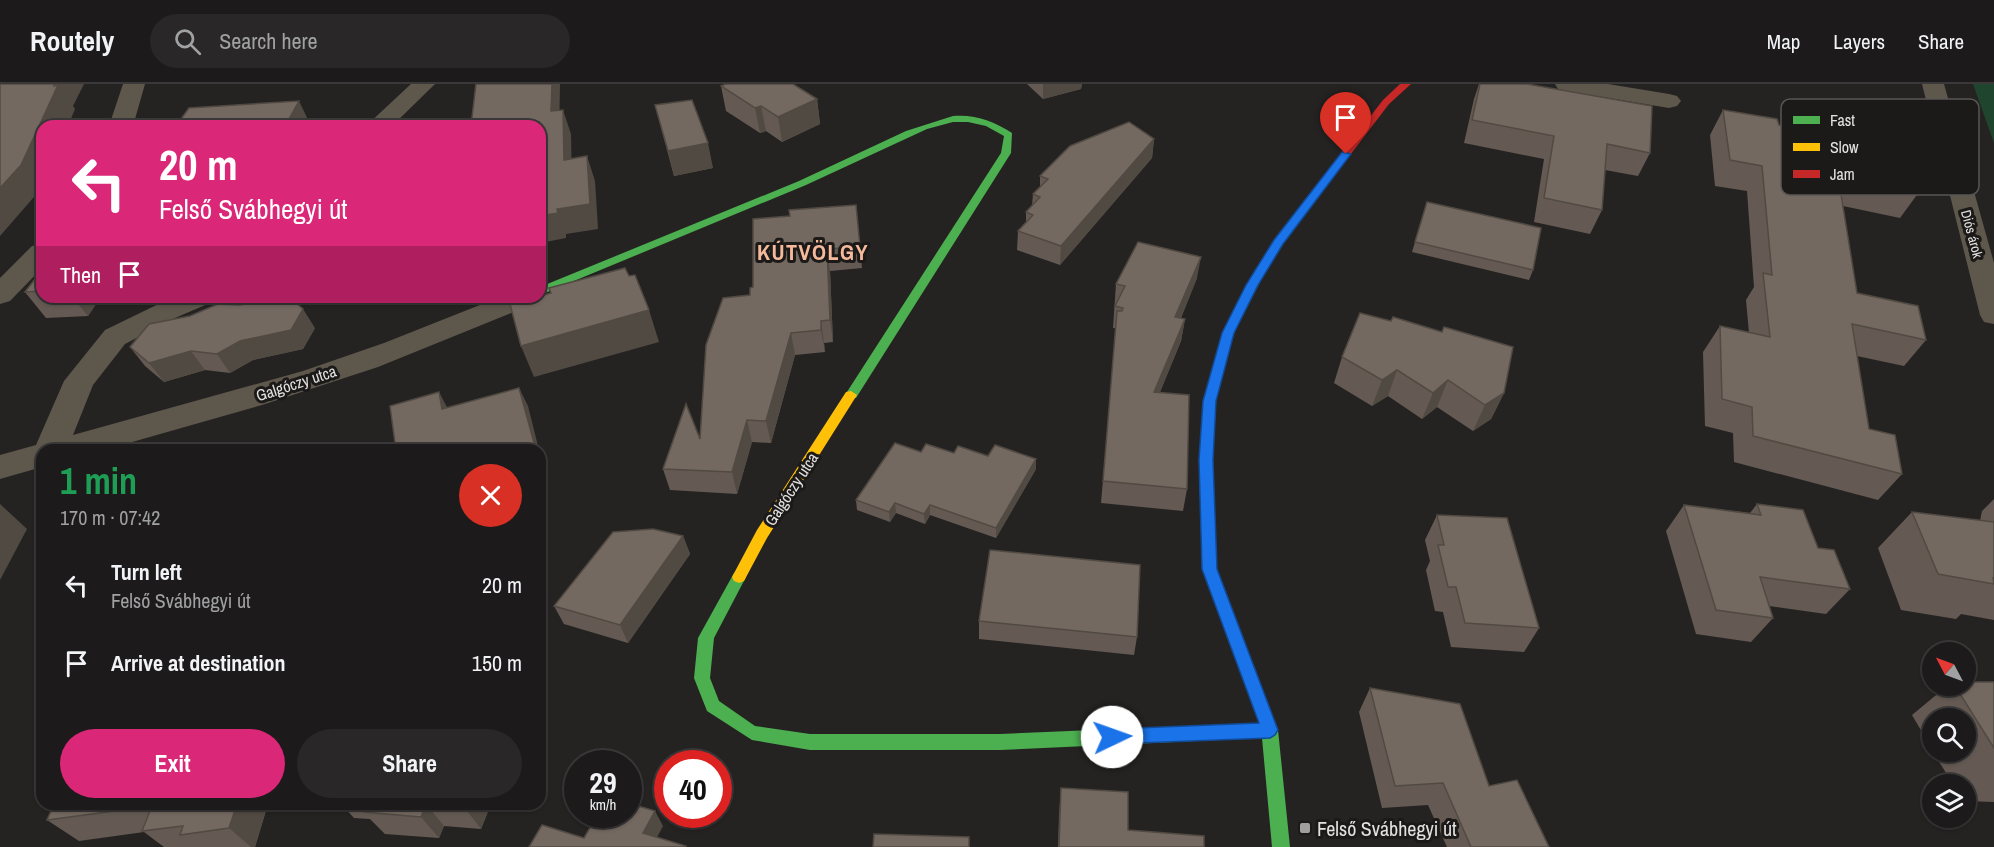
<!DOCTYPE html>
<meta charset="utf-8">
<style>
:root{--surface:#1c1a1a;--page:#292727;--text:#f1f3f6;--muted:#a0a1a2;--line:#3a3839;--accent:#db2777}
body{margin:0;font-family:"Archivo Narrow",sans-serif;background:var(--page);color:var(--text);height:100vh;display:flex;flex-direction:column;font-size:22px;white-space:nowrap}
*{box-sizing:border-box;margin:0}
p{font-size:20px;color:var(--muted)}
.icon{flex:none;width:33px;height:33px;fill:none;stroke:currentColor;stroke-width:2;stroke-linecap:round;stroke-linejoin:round}
.map{position:relative;flex:1;overflow:hidden}
.side{position:absolute;left:36px;top:360px;width:510px;height:366px;display:flex;flex-direction:column;background:var(--surface);border-radius:18px;box-shadow:0 2px 4px #0004,0 0 0 2px var(--line)}
.side>*{flex:none}
.banner{position:absolute;left:36px;top:36px;width:510px;height:183px;border-radius:18px;box-shadow:0 2px 4px #0004,0 0 0 2px var(--line);background:#db2777;color:#fff;overflow:hidden}
.needle{width:39px;rotate:311deg}
.controls{position:absolute;left:1922px;top:558px;display:grid;gap:12px}
.controls a{display:grid;place-items:center;width:54px;height:54px;border-radius:50%;background:var(--surface);box-shadow:0 2px 4px #0004,0 0 0 2px var(--line);font-size:30px}
.speed{position:absolute;left:564px;top:666px;display:flex;gap:12px;font-size:30px;font-weight:700;text-align:center}
.speed>*{display:grid;place-content:center;width:78px;height:78px;border-radius:50%;background:var(--surface);box-shadow:0 2px 4px #0004,0 0 0 2px var(--line);line-height:1}
.speed small{font-size:15px;font-weight:400}
.speed .limit{border:9px solid #d22;background:#fff;color:#111}
.pin{position:absolute;display:grid;place-items:center;width:51px;height:51px;color:#fff;margin:-62px -26px;border-radius:50% 50% 50% 0;rotate:-45deg;box-shadow:0 0 6px #0007}
.pin .icon{rotate:45deg}
.me{position:absolute;width:66px;margin:-33px;rotate:87deg;stroke-linejoin:round;filter:drop-shadow(0 0 4px #0008)}
.turn{display:flex;align-items:center;gap:21px;height:126px;padding:0 24px;font-size:27px}
.turn .icon{width:78px;height:78px;stroke-width:2.5}
.turn b{display:block;font-size:42px;line-height:51px}
.then{display:flex;align-items:center;height:57px;padding:0 24px;background:#0003;gap:12px;font-size:22px}
.round{display:grid;place-items:center;flex:none;width:63px;height:63px;border-radius:32px;background:var(--page)}
.summary{display:flex;align-items:center;justify-content:space-between;height:102px;padding:0 24px}
h1{font-size:36px;font-weight:700;line-height:45px;color:#1e9e55}
.action{display:flex;gap:12px;margin-top:auto;padding:12px 24px}
.action a{flex:1;height:69px;border-radius:36px;background:var(--accent);color:#fff;font-size:24px;font-weight:700;line-height:69px;text-align:center}
.action a+a{background:var(--page);color:var(--text)}
ul{padding:0;list-style:none}
li{display:flex;align-items:center;gap:18px;height:78px;padding:0 24px}
li div{flex:1}
li b{display:block;font-size:22px}
li em{font-style:normal}
header{display:flex;align-items:center;gap:36px;box-sizing:border-box;height:84px;padding:0 30px;background:var(--surface);border-bottom:2px solid var(--line)}
header strong{font-size:28px}
nav{display:flex;gap:33px;margin-inline-start:auto;font-size:21px}
.search{width:420px;height:54px;background:var(--page);display:flex;align-items:center;gap:15px;box-sizing:border-box;padding:0 21px;border-radius:33px;color:var(--muted);font-size:22px}
.map>svg:first-child{display:block}
.green{fill:#1f452f}
.lines{fill:none;stroke-linecap:round;stroke-linejoin:round}
.street{fill:#5e574c;fill-rule:evenodd}
.fast{fill:#4caf50;fill-rule:evenodd}
.slow{fill:#ffc107;fill-rule:evenodd}
.jam{fill:#c62828;fill-rule:evenodd}
.wall{fill:#645a53}
.shaded-wall{fill:#514a43}
.building{fill:#746960;stroke:#514a43;stroke-width:1.5}
.route{fill:#1a73e8;stroke:#114b97;stroke-width:1.5}
.poi-dot{fill:#a19f9e;stroke:#1c1a18;stroke-width:2}
.labels{text-anchor:middle;dominant-baseline:central;stroke-width:6;stroke-linejoin:round;paint-order:stroke}
.far-street-label{font-size:14px;fill:#e4e2e1;stroke:#1c1a18}
.street-label{font-size:16px;fill:#e4e2e1;stroke:#1c1a18}
.near-poi-label{font-size:20px;fill:#e4e2e1;stroke:#1c1a18;text-anchor:start}
.district-label{font-size:22px;font-weight:bold;letter-spacing:1.5px;fill:#f5ba9c;stroke:#1c1a18}
.key{fill:#1c1a18;stroke:#585654;stroke-width:1.5}
.key-label{font-size:16px;fill:#e4e2e1}
</style>
<header>
<strong>Routely</strong>
<div class="search"><svg class="icon" aria-label="search" viewBox="0 0 24 24"><circle cx="10" cy="10" r="6"/><path d="M15 15l6 6"/></svg>Search here</div>
<nav><a>Map</a><a>Layers</a><a>Share</a></nav>
</header>
<div class="map">
<svg width="1994" height="763" viewBox="0 0 1994 763">
<rect width="100%" height="100%" fill="#252322"/>
<polygon class="green" points="1973,0 1994,0 1994,59"/>
<g class="lines">
<g class="street">
<polygon points="123,0 145,0 133,42 109,42"/>
<polygon points="411,0 435,0 392,42 366,42"/>
<polygon points="1555,0 1608,0 1669,10 1677,12 1681,17 1677,22 1669,24 1566,7 1558,5"/>
<polygon points="1922,0 1944,0 1994,179 1994,240 1984,238 1980,231"/>
<polygon points="42,160 42,184 10,217 0,220 0,194 32,162"/>
<polygon points="173,213 214,213 210,219 175,234 125,260 93,301 73,351 303,287 384,259 500,213 540,213 536,219 378,283 262,321 104,366 42,366 42,383 0,395 0,371 36,361 64,297 105,246"/>
</g>
<g class="fast">
<path d="M953 32C975 30 994 37 1012 49L1011 69 856 314H846L845 311 1001 69 1004 52 986 42 968 38H953L927 45 806 101 540 211V203L799 97 906 47Z"/>
<polygon points="1254,194 1260,198 1234,249 1216,317 1213,376 1216,485 1278,646 1290,763 1272,763 1262,654 1000,666 810,666 752,656 707,627 694,594 698,554 734,489 739,487 744,489 746,493 714,554 710,594 719,617 755,642 810,650 1000,650 1259,639 1202,485 1199,376 1204,317 1222,249 1248,198"/>
</g>
<polygon class="slow" points="851,307 857,311 767,454 744,497 739,499 734,497 732,493 757,446 846,308"/>
<polygon class="jam" points="1400,0 1411,0 1389,20 1283,159 1258,201 1250,201 1248,198 1274,156 1383,16"/>
</g>
<g class="wall">
<polygon points="1027,0 1082,0 1081,5 1043,15"/>
<polygon points="1479,0 1527,0 1650,69 1638,92 1605,86 1602,126 1590,150 1534,138 1544,75 1464,59 1474,15"/>
<polygon points="721,2 817,15 820,40 782,58 766,47 760,49 726,27"/>
<polygon points="655,21 713,84 674,92"/>
<polygon points="1723,26 1779,41 1919,108 1900,134 1843,122 1857,209 1926,256 1904,282 1857,272 1869,345 1902,390 1878,416 1734,378 1733,349 1705,342 1703,268 1720,242 1749,249 1746,216 1754,203 1747,107 1715,102 1710,51"/>
<polygon points="1154,55 1152,74 1060,181 1017,166 1018,147 1026,139 1026,128 1032,122 1033,110 1040,103 1040,92"/>
<polygon points="1427,118 1533,186 1529,196 1412,168"/>
<polygon points="856,121 862,184 830,187 833,258 824,259 825,268 795,271 771,359 752,358 737,410 670,406 663,385 700,355 753,203 790,132"/>
<polygon points="42,186 42,213 130,213 126,219 96,220 88,232 46,234 25,208"/>
<polygon points="1197,194 1181,234 1185,235 1181,257 1160,308 1187,405 1183,427 1101,419 1116,244 1113,244 1116,200"/>
<polygon points="315,244 303,265 253,276 230,289 205,286 164,298 145,282 130,263"/>
<polygon points="1342,273 1504,309 1491,335 1473,347 1437,323 1422,335 1388,312 1372,322 1334,299"/>
<polygon points="921,368 1036,375 1036,385 996,454 930,431 925,440 896,429 890,438 857,426 856,416"/>
<polygon points="1994,415 1994,536 1961,530 1956,535 1901,526 1878,464 1912,428 1980,437 1982,427"/>
<polygon points="1757,420 1818,464 1850,505 1826,530 1769,522 1773,534 1751,558 1696,550 1666,447 1684,421 1750,429"/>
<polygon points="1437,431 1539,544 1524,568 1451,563 1443,528 1435,527 1426,486 1430,477 1425,456"/>
<polygon points="683,452 690,470 628,559 564,540 554,522"/>
<polygon points="979,537 1137,553 1134,571 979,555"/>
<polygon points="1994,598 1994,718 1965,717 1965,700 1953,700 1933,668 1965,668 1965,634 1932,634 1932,665 1912,631 1947,602 1965,602"/>
<polygon points="1370,604 1489,702 1549,763 1447,763 1428,721 1382,724 1359,628"/>
<polygon points="1061,704 1128,746 1204,763 1058,763 1059,731"/>
<polygon points="54,720 268,720 255,763 164,763 144,748 79,757 47,736"/>
<polygon points="341,720 491,720 481,745 444,742 439,754 385,750 370,735 354,734"/>
</g>
<g class="shaded-wall">
<polygon points="55,0 84,0 73,22 75,25 68,42 42,42 42,102 40,106 0,152 0,104"/>
<polygon points="552,0 560,0 559,52 551,27"/>
<polygon points="1043,0 1082,0 1081,5 1043,15"/>
<polygon points="817,15 820,40 782,58 778,33"/>
<polygon points="299,17 311,42 285,42"/>
<polygon points="761,22 766,47 760,49 755,24"/>
<polygon points="563,26 571,50 572,101 564,76"/>
<polygon points="1154,55 1152,74 1060,181 1061,162"/>
<polygon points="708,59 713,84 674,92 668,67"/>
<polygon points="587,72 595,97 598,145 566,150 566,154 540,159 540,132 557,125"/>
<polygon points="827,165 830,187 833,258 830,236"/>
<polygon points="1201,173 1197,194 1172,255 1175,233"/>
<polygon points="72,213 91,213 96,220 88,232"/>
<polygon points="121,213 130,213 126,219"/>
<polygon points="303,225 315,244 303,265 253,276 230,289 217,270"/>
<polygon points="649,226 659,258 534,293 521,262"/>
<polygon points="1185,235 1181,257 1151,330 1154,308"/>
<polygon points="821,237 824,259 825,268 821,246"/>
<polygon points="791,249 795,271 771,359 766,337"/>
<polygon points="191,267 205,286 164,298 149,279"/>
<polygon points="1397,286 1388,312 1372,322 1382,296"/>
<polygon points="1448,296 1437,323 1422,335 1433,309"/>
<polygon points="519,304 528,322 539,366 536,366"/>
<polygon points="439,308 449,327 442,325"/>
<polygon points="1504,309 1491,335 1473,347 1485,321"/>
<polygon points="747,336 752,358 737,410 732,388"/>
<polygon points="438,360 441,366 418,366"/>
<polygon points="540,369 545,388 540,389"/>
<polygon points="1036,375 1036,385 996,454 996,444"/>
<polygon points="895,419 896,429 890,438 889,428"/>
<polygon points="0,420 27,445 0,496"/>
<polygon points="930,421 930,431 925,440 924,430"/>
<polygon points="683,452 690,470 628,559 620,541"/>
<polygon points="237,720 268,720 255,763 251,763 229,744"/>
<polygon points="426,720 444,742 439,754 421,733"/>
<polygon points="465,720 491,720 481,745 464,723"/>
<polygon points="655,727 663,742 652,763 643,749"/>
</g>
<g class="building">
<polygon points="0,0 55,0 54,2 58,1 21,81 0,104"/>
<polygon points="476,0 552,0 551,27 563,26 564,76 587,72 590,120 557,125 558,129 540,132 540,42 471,42"/>
<polygon points="726,0 793,0 817,15 778,33 761,22 755,24 721,2"/>
<polygon points="1480,0 1527,0 1652,22 1650,69 1607,60 1602,126 1544,114 1554,52 1472,36"/>
<polygon points="692,16 708,59 668,67 655,21"/>
<polygon points="299,17 285,42 176,42 189,24"/>
<polygon points="1723,26 1777,35 1779,41 1908,65 1919,108 1838,92 1857,209 1918,222 1926,256 1852,240 1869,345 1895,351 1902,390 1753,352 1752,323 1722,315 1720,242 1770,253 1763,189 1772,191 1762,82 1730,76"/>
<polygon points="1129,38 1154,55 1061,162 1018,147 1033,131 1026,128 1040,113 1033,110 1048,95 1040,92 1070,62"/>
<polygon points="1427,118 1541,144 1533,186 1415,158"/>
<polygon points="856,121 860,163 827,165 830,236 821,237 821,246 791,249 766,337 747,336 732,388 663,385 686,320 700,355 706,261 723,214 750,211 750,204 753,203 753,135 790,132 789,126"/>
<polygon points="1138,158 1201,173 1175,233 1185,235 1154,308 1189,311 1187,405 1103,397 1117,227 1122,227 1123,224 1115,222 1125,202 1116,200"/>
<polygon points="625,184 629,192 635,191 649,226 521,262 510,220 540,213 540,212 551,209 549,204"/>
<polygon points="42,186 42,207 25,208"/>
<polygon points="271,213 289,213 303,225 291,246 240,257 217,270 191,267 149,279 130,263 149,240 190,232 218,220 240,221"/>
<polygon points="1360,229 1391,237 1393,233 1442,248 1444,243 1513,263 1504,309 1485,321 1448,296 1433,309 1397,286 1382,296 1342,273"/>
<polygon points="519,304 536,366 439,366 438,360 418,366 396,366 390,322 439,308 442,325"/>
<polygon points="895,359 921,368 926,360 954,369 958,362 988,372 995,361 1036,375 996,444 930,421 924,430 895,419 889,428 856,416"/>
<polygon points="1757,420 1803,426 1818,464 1834,466 1850,505 1760,493 1773,534 1716,526 1684,421 1761,431"/>
<polygon points="1912,428 1994,438 1994,494 1993,494 1994,500 1938,490"/>
<polygon points="1437,431 1507,434 1539,544 1465,539 1456,503 1448,503 1438,461 1444,461"/>
<polygon points="653,445 683,452 620,541 554,522 613,448"/>
<polygon points="990,466 1140,481 1137,553 979,537"/>
<polygon points="1965,598 1994,598 1994,664 1955,602 1965,602"/>
<polygon points="1370,604 1460,620 1489,702 1517,696 1549,763 1471,763 1443,699 1395,702"/>
<polygon points="1061,704 1128,708 1128,746 1204,752 1204,763 1059,763"/>
<polygon points="628,719 655,727 643,749 686,762 685,763 529,763 542,741 584,754 598,730 628,730"/>
<polygon points="54,720 237,720 229,744 180,751 183,742 142,747 152,722 47,736"/>
<polygon points="368,720 465,720 464,723 426,720 421,733 364,728"/>
<polygon points="874,750 969,753 969,763 873,763"/>
</g>
<polygon class="route" points="1342,68 1351,70 1283,160 1258,201 1234,249 1216,317 1213,376 1217,485 1278,646 1275,651 1270,654 1112,660 1106,658 1103,653 1106,647 1112,645 1259,639 1202,485 1199,376 1203,317 1222,249 1246,201 1274,156"/>
<rect class="poi-dot" x="1299" y="738" width="12" height="12" rx="3"/>
<g class="labels">
<g class="far-street-label">
<text transform="translate(1972 150) rotate(75)">Diós árok</text>
</g>
<g class="street-label">
<text transform="translate(296 299) rotate(-18)">Galgóczy utca</text>
<text transform="translate(791 405) rotate(-57)">Galgóczy utca</text>
</g>
<g class="near-poi-label">
<text x="1317" y="744">Felső Svábhegyi út</text>
</g>
<g class="district-label">
<text x="813" y="168">KÚTVÖLGY</text>
</g>
</g>
<rect x="1781" y="15" width="198" height="96" rx="9" class="key"/>
<rect x="1793" y="32" width="27" height="8" fill="#4caf50"/>
<rect x="1793" y="59" width="27" height="8" fill="#ffc107"/>
<rect x="1793" y="86" width="27" height="8" fill="#c62828"/>
<g class="key-label">
<text x="1830" y="42">Fast</text>
<text x="1830" y="69">Slow</text>
<text x="1830" y="96">Jam</text>
</g>
</svg>
<div class="controls">
<a><svg class="needle" viewBox="-14 -14 28 28"><path d="M0-13l5 13h-10z" fill="#e53935"/><path d="M0 13l5-13h-10z" fill="#a0a1a2"/></svg></a>
<a><svg class="icon" aria-label="search" viewBox="0 0 24 24"><circle cx="10" cy="10" r="6"/><path d="M15 15l6 6"/></svg></a>
<a><svg class="icon" aria-label="layers" viewBox="0 0 24 24"><path d="M12 4l9 5-9 5-9-5zM3 14l9 5 9-5"/></svg></a>
</div>
<div class="speed"><div>29<small>km/h</small></div><div class="limit">40</div></div>
<div class="pin" style="left:1346px;top:70px;background:#d93025"><svg class="icon" aria-label="arrive" viewBox="0 0 24 24"><path d="M6 21V4h12l-3 4 3 4H6"/></svg></div>
<svg class="me" style="left:1112px;top:653px" viewBox="-20 -20 40 40"><circle r="19" fill="#fff"/><path d="M0-13L10 11 0 6-10 11z" fill="#1a73e8"/></svg>
<div class="banner">
<div class="turn"><svg class="icon" aria-label="left" viewBox="0 0 24 24"><path d="M17 20v-9H6M10 6l-5 5 5 5"/></svg><div><b>20 m</b>Felső Svábhegyi út</div></div>
<div class="then">Then<svg class="icon" aria-label="arrive" viewBox="0 0 24 24"><path d="M6 21V4h12l-3 4 3 4H6"/></svg></div>
</div>
<section class="side">
<div class="summary"><div><h1>1 min</h1><p>170 m · 07:42</p></div><a class="round" style="background:#d93025;color:#fff"><svg class="icon" aria-label="close" viewBox="0 0 24 24"><path d="M6 6l12 12M18 6L6 18"/></svg></a></div>
<ul>
<li><svg class="icon" aria-label="left" viewBox="0 0 24 24"><path d="M17 20v-9H6M10 6l-5 5 5 5"/></svg><div><b>Turn left</b><p>Felső Svábhegyi út</p></div><em>20 m</em></li>
<li><svg class="icon" aria-label="arrive" viewBox="0 0 24 24"><path d="M6 21V4h12l-3 4 3 4H6"/></svg><div><b>Arrive at destination</b></div><em>150 m</em></li>
</ul>
<div class="action"><a>Exit</a><a>Share</a></div>
</section>
</div>
